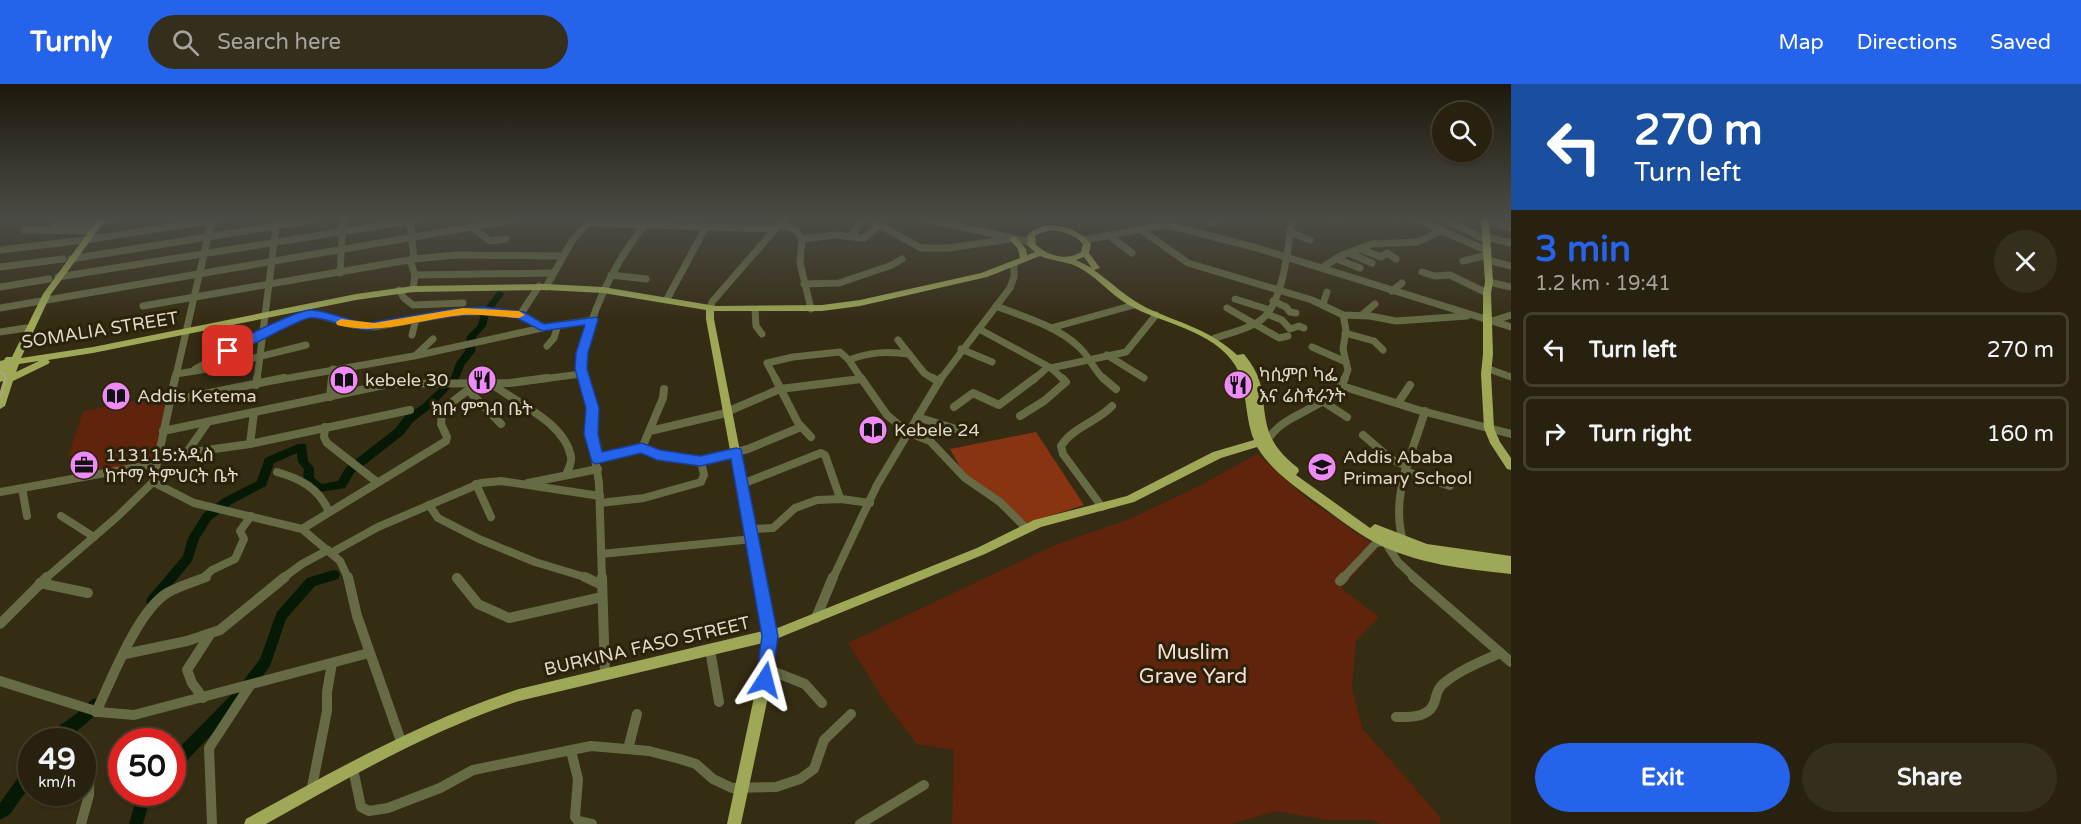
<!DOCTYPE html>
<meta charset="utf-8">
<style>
:root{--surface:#28210f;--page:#342e1d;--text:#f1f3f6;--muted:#a5a39e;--line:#443e2f;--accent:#2563eb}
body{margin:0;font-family:"Varela Round","Noto Sans Ethiopic",sans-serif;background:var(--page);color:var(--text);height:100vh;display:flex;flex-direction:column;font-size:22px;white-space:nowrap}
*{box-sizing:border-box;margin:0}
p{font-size:20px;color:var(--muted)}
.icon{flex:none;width:33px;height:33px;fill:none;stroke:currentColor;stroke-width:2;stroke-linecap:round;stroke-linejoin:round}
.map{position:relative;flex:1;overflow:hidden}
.sheet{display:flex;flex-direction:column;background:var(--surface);width:570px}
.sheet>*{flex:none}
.banner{background:#1a4fa0;color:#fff;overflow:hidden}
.tools{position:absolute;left:1432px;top:18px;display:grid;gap:12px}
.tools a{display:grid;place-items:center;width:60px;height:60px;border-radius:50%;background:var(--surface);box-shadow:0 2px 4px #0004,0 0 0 2px var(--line);font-size:30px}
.speed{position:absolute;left:18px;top:644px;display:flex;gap:12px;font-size:30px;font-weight:700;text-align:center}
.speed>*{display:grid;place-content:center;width:78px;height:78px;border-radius:50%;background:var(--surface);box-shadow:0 2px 4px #0004,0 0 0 2px var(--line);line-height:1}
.speed small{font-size:15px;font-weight:400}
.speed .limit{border:9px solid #d22;background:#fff;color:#111}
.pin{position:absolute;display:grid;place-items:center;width:51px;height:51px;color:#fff;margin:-26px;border-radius:12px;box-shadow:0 3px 9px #0006}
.me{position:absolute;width:66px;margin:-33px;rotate:9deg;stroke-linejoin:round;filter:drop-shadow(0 0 4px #0008)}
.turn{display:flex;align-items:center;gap:21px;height:126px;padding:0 24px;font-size:27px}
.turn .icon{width:78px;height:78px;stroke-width:2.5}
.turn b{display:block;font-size:42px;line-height:51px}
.round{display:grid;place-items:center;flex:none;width:63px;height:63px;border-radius:32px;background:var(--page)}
.head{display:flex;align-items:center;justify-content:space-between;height:102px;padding:0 24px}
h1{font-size:36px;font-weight:700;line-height:45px;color:var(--accent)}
.primary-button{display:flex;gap:12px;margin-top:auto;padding:12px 24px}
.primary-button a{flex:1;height:69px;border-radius:36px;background:var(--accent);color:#fff;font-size:24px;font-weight:700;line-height:69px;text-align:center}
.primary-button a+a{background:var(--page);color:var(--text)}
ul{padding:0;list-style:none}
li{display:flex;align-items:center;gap:18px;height:75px;margin:0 12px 9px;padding:0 12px;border:3px solid var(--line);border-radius:9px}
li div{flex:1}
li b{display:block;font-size:22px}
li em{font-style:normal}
header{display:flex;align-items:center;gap:36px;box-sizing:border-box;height:84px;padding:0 30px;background:var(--accent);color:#fff}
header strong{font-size:28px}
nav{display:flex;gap:33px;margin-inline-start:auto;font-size:21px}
.search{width:420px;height:54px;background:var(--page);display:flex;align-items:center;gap:15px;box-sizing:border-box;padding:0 21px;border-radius:33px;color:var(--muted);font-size:22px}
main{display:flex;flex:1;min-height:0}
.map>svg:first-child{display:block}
.green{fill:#60230b}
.forest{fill:#883312}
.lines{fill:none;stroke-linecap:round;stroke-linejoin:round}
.river{fill:#061904;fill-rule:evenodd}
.minor-far2{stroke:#666b45;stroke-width:7}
.minor-far1{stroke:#666b45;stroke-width:8}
.minor{stroke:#666b45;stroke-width:10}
.major{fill:#9ea857;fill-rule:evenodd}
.tram{stroke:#aba594;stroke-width:1.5}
.route{fill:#2563eb;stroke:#184099;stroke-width:1.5}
.slow{fill:#f59e0b}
.labels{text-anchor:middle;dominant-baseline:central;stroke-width:6;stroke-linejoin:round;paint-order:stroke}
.street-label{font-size:18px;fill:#ded9cb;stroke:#2b220a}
.poi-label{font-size:18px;fill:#ded9cb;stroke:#2b220a;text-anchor:start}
.near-park-label{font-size:21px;fill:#f7ddd4;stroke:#2b220a}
</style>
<header>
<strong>Turnly</strong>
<div class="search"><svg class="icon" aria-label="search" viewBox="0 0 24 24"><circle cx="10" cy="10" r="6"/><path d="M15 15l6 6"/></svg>Search here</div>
<nav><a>Map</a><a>Directions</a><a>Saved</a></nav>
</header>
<main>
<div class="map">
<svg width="1511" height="740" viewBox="0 0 1511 740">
<rect width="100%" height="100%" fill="#352c14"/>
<g class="green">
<polygon points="171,310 154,379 83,392 90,369 68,373 83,327"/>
<polygon points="1257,370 1304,412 1378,464 1341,504 1379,533 1356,557 1352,603 1362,644 1440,733 1440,740 1380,740 1372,736 1326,736 1276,727 1231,740 952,740 954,666 917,660 887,621 848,559 1055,461 1132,434 1199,402"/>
</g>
<polygon class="forest" points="1036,348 1084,421 1020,441 966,394 950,365"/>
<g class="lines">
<g class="river">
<path d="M500 207 504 210 489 230 486 242 476 253 475 268 465 280 458 296 431 324 413 338 403 351 354 389 345 404 320 408C306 403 302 399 304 385L298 378 297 369 274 379 266 402 230 421 211 436 199 455 192 477 156 521 152 522 148 521 146 517 148 513 183 472 188 454 203 430 222 415 257 397 265 374 298 360H306L308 377 314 384V394L322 400 338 397 346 383 395 345 405 332 423 320 451 293 456 279 465 267 467 252 478 241 481 230 497 208Z"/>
<polygon points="334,486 338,487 340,491 338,495 315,502 286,535 270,582 247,613 177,687 172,689 172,671 237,605 260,575 277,528 307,494"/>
<path d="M96 614 101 616 103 620C98 631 74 651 63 656 57 658 49 657 43 657L45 652 76 630 91 616Z"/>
<polygon points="32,681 32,699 10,730 0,736 0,719 22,688"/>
<polygon points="138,708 152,708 143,740 129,740"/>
</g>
<g class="minor-far2">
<polyline points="868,135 921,164 949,164 1010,155"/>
<polyline points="926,135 1030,158"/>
<polyline points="1329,135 1337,135"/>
<polyline points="1416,135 1488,167"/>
<polyline points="1444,135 1486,156"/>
<polyline points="1394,137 1396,135"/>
<polyline points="1485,137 1511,144"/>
<polyline points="100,138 115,135"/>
<polyline points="588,139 775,145"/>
<polyline points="1212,139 1220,135"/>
<polyline points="55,141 91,141"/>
<polyline points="779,141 795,145 802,155 800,179 811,225"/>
<polyline points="472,143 490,157 506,155"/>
<polyline points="1140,145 1188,179 1312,216 1343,231 1370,232 1396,237 1467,232"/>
<polyline points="24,146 86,147"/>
<polyline points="1290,148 1310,156"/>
<polyline points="852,152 863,135"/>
<polyline points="1110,152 1132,169"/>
<polyline points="1485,153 1511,159"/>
<polyline points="802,155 835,151 864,154 880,141"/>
<polyline points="1084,156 1157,142 1171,142 1257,164 1511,243"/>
<polyline points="1360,165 1381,173 1387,169 1396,175"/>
<polyline points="0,166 85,156 221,135"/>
<polyline points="1349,169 1372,179"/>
<polyline points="71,175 319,135"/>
<polyline points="414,175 455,171 563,172"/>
<polyline points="1337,175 1360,184"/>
<polyline points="410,176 415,191 413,205"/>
<polyline points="1488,176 1511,182"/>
<polyline points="1463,177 1488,171"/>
<polyline points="0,183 63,175"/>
<polyline points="1323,183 1340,172 1372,160 1417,158 1441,147"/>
<polyline points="1422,188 1435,192 1450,191 1487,209"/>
<polyline points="340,189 343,135"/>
<polyline points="415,191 552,189"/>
<polyline points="611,191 646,195"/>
<polyline points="58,193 421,135"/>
<polyline points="1489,198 1511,203"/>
<polyline points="804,200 839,199 892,181 902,175"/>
<polyline points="0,203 49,195"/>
<polyline points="546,203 572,157 591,136"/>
<polyline points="399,206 404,214 413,221 463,219"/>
<polyline points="1392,207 1402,199"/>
<polyline points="667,215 706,143"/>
<polyline points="1235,215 1270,226"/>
<polyline points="1273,217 1286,223 1290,228 1296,229"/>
<polyline points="1323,220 1327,208"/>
<polyline points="143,222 414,175 410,135"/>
<path d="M996 222C1024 233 1057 242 1079 263 1090 273 1094 287 1105 296"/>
<polyline points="0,224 519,135"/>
<polyline points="710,224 712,218 784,135"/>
<polyline points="1227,224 1279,254 1288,252"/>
<polyline points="755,226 756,242 762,250"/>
<polyline points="1267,230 1282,236 1290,245 1299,242 1304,244"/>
<polyline points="520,231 539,202"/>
<polyline points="1343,231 1346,246 1343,265 1348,286 1344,296"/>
<polyline points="1362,231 1375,220"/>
<polyline points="1492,237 1511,231"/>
<polyline points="1051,244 1134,221"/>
<polyline points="979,245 1051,284 1064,296"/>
<polyline points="0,248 26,244"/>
<polyline points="1345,249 1374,257 1383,266"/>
<polyline points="412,251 416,235"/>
<path d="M1213 255C1228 249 1248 246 1261 236 1284 218 1288 163 1292 135"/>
<polyline points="898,256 924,289 935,296"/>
<polyline points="547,262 554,254 558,241"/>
<polyline points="1312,263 1346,278"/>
<polyline points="961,265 992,278"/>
<polyline points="416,271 433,255"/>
<polyline points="1107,271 1144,294"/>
<path d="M849 276C870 268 887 267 909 270"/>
<polyline points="1051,284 1126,268 1156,231"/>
<polyline points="1486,284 1511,293"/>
<polyline points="195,285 264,248 311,229 353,241 374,243 453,229 488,227 520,231 542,244"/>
<polyline points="176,290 214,284 306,261"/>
<polyline points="175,296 212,135"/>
<polyline points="257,296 277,135"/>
<polyline points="277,296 414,272 542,244 593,236"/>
<polyline points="332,296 333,285"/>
<polyline points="535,296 581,290"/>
<path d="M583 296C578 248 614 179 644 142"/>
<polyline points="776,296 767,279 793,273 840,268 849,276 862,296"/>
<polyline points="854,296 861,295"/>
<polyline points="940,296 1010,204 1014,193 1014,181"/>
<polyline points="1033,296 1048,283"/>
</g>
<g class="minor-far1">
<polyline points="583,294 592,324 591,350 599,399 602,494"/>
<polyline points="775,294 798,339 811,353"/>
<polyline points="861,294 887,331 907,348 930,357 965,394 1000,418 1027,445"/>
<polyline points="933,294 939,298"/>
<polyline points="1103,294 1116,305"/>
<path d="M492 300C517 320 565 338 571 373 572 379 568 385 566 391"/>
<polyline points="256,301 257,294"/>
<polyline points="1342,302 1418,326 1511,350"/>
<polyline points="469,307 501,340"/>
<polyline points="330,313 332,294"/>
<polyline points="170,317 284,294"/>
<polyline points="1322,317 1347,333"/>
<polyline points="1398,319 1410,301"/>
<polyline points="954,323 973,309 999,321 1035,294"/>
<polyline points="1020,332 1044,317 1066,298 1062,294"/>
<polyline points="917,333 956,345"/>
<polyline points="325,343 324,353 327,359 377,398"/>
<polyline points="163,347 389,300 510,299 547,294"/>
<polyline points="650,347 722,330 780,305 861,295"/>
<polyline points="1363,351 1391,375 1406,382"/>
<path d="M1267 356C1271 351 1275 346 1280 342 1298 327 1336 318 1345 294"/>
<polyline points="250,360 254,328"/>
<polyline points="642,364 663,314 664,305"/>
<polyline points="187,368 208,338"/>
<polyline points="157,373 250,360 410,326"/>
<polyline points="596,375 642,364 657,371 701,377 748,365 801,343"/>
<polyline points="1405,387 1450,402"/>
<path d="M277 388C301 395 319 404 329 428"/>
<polyline points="153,398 194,419 302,445 340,477 348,494"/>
<polyline points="528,399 598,385"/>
<polyline points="476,400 491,433"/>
<polyline points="742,400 821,369 825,371 840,414"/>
<polyline points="22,404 27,432"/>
<polyline points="0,408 155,380"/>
<polyline points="600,419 644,414 701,398 704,391 701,377"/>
<polyline points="429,421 438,434 479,455 535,478 588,494"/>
<path d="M1102 423 1063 370 1061 362C1073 343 1097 338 1112 322"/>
<polyline points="61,432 94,453"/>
<polyline points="302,445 446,357 447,353 441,340 442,326 477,299"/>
<polyline points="751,445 773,444 795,424 817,416 841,415 870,419"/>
<path d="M1403 457C1390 411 1412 371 1425 327"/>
<polyline points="331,469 378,443 481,399 501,397 600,412"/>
<polyline points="601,470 753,455"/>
<polyline points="46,494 117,433 153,398 175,294"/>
<polyline points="203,494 212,486 235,475 244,455 240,447 251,432"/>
<polyline points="283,494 302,480 328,466"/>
<polyline points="833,494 877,401 941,294"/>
<polyline points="1343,494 1376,459 1385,458 1398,478 1415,494"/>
</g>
<g class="minor">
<polyline points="348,493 357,532 402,660"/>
<polyline points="585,493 602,501"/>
<polyline points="602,493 605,591"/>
<polyline points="1413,493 1511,578"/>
<polyline points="457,494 478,520 509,534 602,513"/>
<polyline points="1340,497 1344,493"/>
<polyline points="40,499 88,509"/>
<polyline points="816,534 833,493"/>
<polyline points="0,540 47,493"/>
<polyline points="710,566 719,618"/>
<polyline points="125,570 187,557 220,546 285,493"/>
<polyline points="767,585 805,600 822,619"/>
<polyline points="0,597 99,628 134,631 369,569"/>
<polyline points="203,614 192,599 187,586 209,552"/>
<path d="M96 628C112 595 137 528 167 509 179 502 194 498 206 493"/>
<path d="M1396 633C1411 633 1431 634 1435 616 1437 610 1437 605 1443 600 1459 586 1481 578 1500 569"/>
<polyline points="628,665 637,630"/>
<polyline points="571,667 578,695 575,733 578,737 592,740"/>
<polyline points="353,685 361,723 369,727 388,724 440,704 473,686 591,662 649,667 680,675 696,680 713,695 732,704 776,703 800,695 814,685 824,656 851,630"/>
<polyline points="311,708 327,627 327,608 332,579"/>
<polyline points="81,740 89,711 90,675"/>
<polyline points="212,740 209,664 249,603"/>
<polyline points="860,740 924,701"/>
</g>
<g class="major">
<path d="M98 135H106L51 210 21 274 93 263 356 210 413 202 546 200 603 203 716 222 822 221 860 216 981 189 1020 174 1018 165 1009 155 1010 153H1016L1026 165 1027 171 1035 168 1028 162 1027 152C1043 133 1078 142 1091 160L1089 169 1100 184 1094 186C1112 199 1127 214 1147 224 1179 239 1211 246 1237 271L1244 270C1251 279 1257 288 1260 299 1265 318 1263 338 1272 355 1278 367 1288 376 1298 384L1299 387 1296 391 1370 444 1375 440 1427 460 1511 472V490C1464 485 1416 480 1374 458 1352 446 1333 430 1313 416 1292 400 1271 386 1257 363L1221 374 1134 418 1041 443 985 470 776 555 774 585 741 740H727L760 585 763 559 519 617C429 647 348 694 266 740H244L246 735C335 686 422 637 519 605L763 547 706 235V226L603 209 546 206 413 208 356 216 93 269 48 276 50 278 48 280 13 297 5 322 0 325V307L3 297 0 298V277L4 276 6 273H12L43 210ZM1050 146C1063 147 1074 150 1083 160L1081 168C1066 177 1049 172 1036 161L1035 152 1038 150ZM1040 172C1052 177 1064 177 1076 182 1095 191 1109 209 1127 220 1161 240 1212 245 1235 281 1248 303 1244 332 1254 356L1213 368 1127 412 1034 436 977 464 775 545 714 235V227H822L860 222 987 193ZM1084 173 1092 184 1076 176ZM39 277 16 288 19 280Z"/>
<polygon points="1481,135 1489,135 1493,198 1491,209 1493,270 1491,290 1494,344 1500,358 1511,374 1511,386 1507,385 1490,359 1484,344 1481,290 1483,270 1483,209 1485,198"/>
</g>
<polyline class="tram" points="0,288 5,291 5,300 0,313"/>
</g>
<linearGradient id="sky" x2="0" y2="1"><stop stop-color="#1d180b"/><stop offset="0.56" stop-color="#4b4b45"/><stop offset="1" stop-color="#4b4b45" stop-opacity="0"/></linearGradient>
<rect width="1511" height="239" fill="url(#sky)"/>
<path class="route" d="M483 223 524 228 544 240 597 233 598 236 588 269 587 285 599 324 598 350 602 368 642 359 660 366 700 372 736 364 741 365 778 552 771 601 765 603 759 601 756 596 762 552 731 375 700 382 657 376 641 369 596 380 592 378 584 350 586 324 575 285 576 269 585 241 542 247 517 234 483 230 453 232 368 246C353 246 319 231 309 234 291 238 236 273 223 270L222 267C230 258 297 227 310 226 324 225 350 238 368 239L453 225Z"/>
<path class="slow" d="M463 224 519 227 525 231 519 234C501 233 481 230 463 231 418 235 382 252 337 241L336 238 341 235 374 239Z"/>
<defs>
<g id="library-disc" transform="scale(1.5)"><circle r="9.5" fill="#ee8bf8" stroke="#2b220a"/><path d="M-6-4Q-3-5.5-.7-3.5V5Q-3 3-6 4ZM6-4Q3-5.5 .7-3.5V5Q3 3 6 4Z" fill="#111"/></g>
<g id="restaurant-disc" transform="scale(1.5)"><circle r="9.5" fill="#ee8bf8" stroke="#2b220a"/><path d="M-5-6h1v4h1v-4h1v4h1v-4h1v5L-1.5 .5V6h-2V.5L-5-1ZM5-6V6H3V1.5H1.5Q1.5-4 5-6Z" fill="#111"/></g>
<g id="office-disc" transform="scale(1.5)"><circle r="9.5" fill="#ee8bf8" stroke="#2b220a"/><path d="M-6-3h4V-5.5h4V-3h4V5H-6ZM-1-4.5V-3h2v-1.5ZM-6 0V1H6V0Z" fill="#111"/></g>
<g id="school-disc" transform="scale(1.5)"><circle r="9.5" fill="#ee8bf8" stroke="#2b220a"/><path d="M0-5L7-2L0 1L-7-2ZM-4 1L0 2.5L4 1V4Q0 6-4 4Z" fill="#111"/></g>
</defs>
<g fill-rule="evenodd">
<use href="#library-disc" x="344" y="296"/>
<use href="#restaurant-disc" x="482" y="296"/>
<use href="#restaurant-disc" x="1238" y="301"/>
<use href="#library-disc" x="116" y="312"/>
<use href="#library-disc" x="873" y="346"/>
<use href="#office-disc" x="84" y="381"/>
<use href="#school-disc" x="1322" y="383"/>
</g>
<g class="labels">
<g class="street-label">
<text transform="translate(100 246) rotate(-9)">SOMALIA STREET</text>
<text transform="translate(647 562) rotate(-13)">BURKINA FASO STREET</text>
</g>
<g class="poi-label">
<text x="1259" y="291">ካሲምቦ ካፌ<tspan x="1259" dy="21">እና ሬስቶራንት</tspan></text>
<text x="365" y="296">kebele 30</text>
<text x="137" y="312">Addis Ketema</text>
<text x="482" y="325" text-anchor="middle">ክቡ ምግብ ቤት</text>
<text x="894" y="346">Kebele 24</text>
<text x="105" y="371">113115:አዲስ<tspan x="105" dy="21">ከተማ ትምህርት ቤት</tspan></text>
<text x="1343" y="373">Addis Ababa<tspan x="1343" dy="21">Primary School</tspan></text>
</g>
<g class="near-park-label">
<text x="1193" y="568">Muslim<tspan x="1193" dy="24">Grave Yard</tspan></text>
</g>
</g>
</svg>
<div class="tools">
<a><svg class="icon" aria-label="search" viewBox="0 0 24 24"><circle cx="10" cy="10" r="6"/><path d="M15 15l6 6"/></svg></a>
</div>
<div class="speed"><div>49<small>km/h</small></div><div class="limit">50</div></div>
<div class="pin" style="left:228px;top:267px;background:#d93025"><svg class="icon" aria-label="arrive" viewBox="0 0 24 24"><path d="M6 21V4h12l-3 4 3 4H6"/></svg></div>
<svg class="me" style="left:765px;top:596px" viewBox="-20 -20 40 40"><path d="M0-17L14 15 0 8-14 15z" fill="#2563eb" stroke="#fff" stroke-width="4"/></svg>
</div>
<section class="sheet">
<div class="banner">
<div class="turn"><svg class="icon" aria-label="left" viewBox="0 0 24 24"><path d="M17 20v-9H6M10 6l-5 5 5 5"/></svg><div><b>270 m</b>Turn left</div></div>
</div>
<div class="head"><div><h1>3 min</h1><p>1.2 km · 19:41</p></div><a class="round"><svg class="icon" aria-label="close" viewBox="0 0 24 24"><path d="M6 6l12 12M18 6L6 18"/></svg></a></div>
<ul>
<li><svg class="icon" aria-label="left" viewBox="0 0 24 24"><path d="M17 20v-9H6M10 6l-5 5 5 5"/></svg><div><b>Turn left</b></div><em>270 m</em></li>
<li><svg class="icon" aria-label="right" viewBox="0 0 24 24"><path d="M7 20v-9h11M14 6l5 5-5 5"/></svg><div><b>Turn right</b></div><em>160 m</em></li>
</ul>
<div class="primary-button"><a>Exit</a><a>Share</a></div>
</section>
</main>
